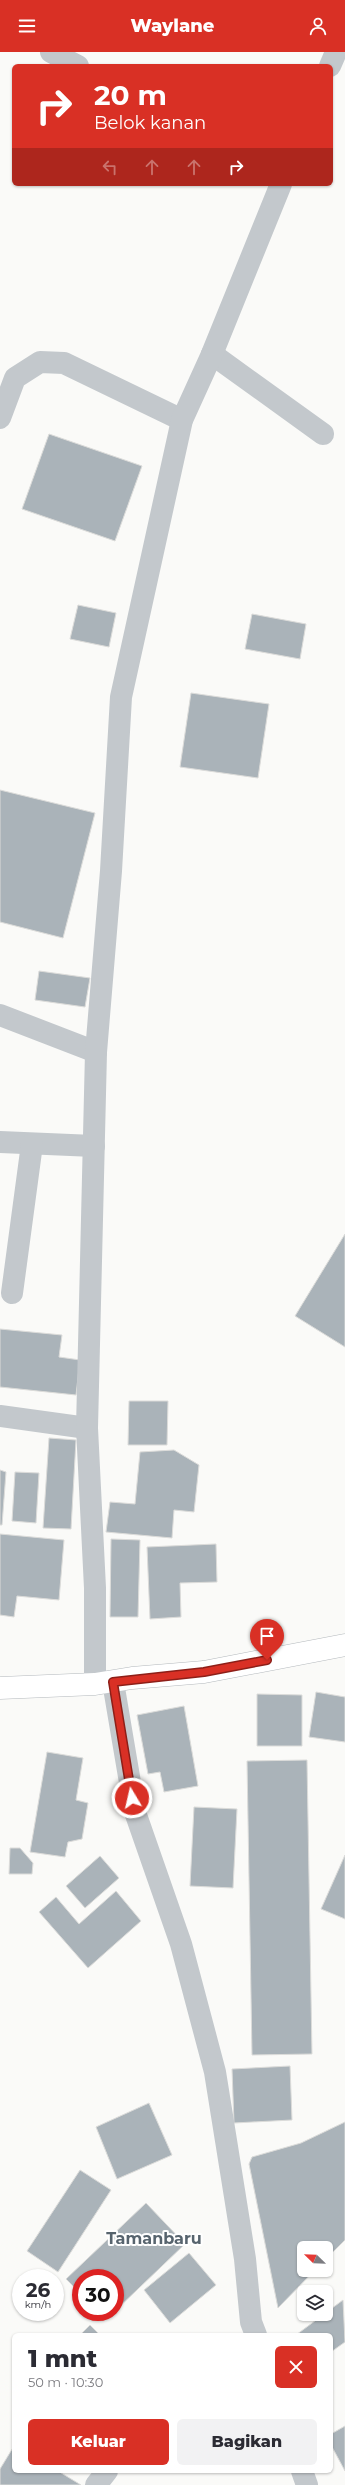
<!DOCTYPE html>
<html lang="id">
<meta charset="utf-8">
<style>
:root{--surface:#fff;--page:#f2f2f3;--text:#2b2b33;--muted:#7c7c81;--accent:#d93025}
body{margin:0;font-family:Montserrat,sans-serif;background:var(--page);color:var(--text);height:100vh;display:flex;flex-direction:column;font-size:15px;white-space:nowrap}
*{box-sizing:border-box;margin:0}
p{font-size:13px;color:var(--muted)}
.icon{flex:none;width:22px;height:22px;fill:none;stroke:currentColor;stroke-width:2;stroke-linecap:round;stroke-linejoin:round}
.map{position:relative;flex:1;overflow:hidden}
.side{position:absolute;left:12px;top:2281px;width:321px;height:140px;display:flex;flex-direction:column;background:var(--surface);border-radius:6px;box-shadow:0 1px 3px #0004}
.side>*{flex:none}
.banner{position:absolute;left:12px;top:12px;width:321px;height:122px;border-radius:6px;box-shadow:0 1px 3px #0004;background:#d93025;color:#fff;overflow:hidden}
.needle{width:26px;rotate:293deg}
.controls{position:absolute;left:297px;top:2189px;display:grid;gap:8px}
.controls a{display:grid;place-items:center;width:36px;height:36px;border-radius:6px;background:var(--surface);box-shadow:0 1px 3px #0004;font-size:20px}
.speed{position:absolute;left:12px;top:2217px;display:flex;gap:8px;font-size:20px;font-weight:700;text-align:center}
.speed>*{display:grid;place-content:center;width:52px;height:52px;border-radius:50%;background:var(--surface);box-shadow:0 1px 3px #0004;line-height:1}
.speed small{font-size:10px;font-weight:400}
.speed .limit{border:6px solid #d22;background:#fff;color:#111}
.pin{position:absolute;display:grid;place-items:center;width:34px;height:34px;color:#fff;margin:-41px -17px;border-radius:50% 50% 50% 0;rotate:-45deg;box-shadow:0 0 4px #0007}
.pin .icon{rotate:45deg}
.me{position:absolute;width:44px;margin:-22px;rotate:351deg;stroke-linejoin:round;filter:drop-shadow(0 0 3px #0008)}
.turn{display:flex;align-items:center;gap:14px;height:84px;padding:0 16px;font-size:18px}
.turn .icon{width:52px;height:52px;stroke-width:2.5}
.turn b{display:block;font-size:28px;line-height:34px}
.lanes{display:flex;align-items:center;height:38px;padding:0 16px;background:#0003;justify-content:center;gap:20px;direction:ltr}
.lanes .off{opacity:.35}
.round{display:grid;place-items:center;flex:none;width:42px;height:42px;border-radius:6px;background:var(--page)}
.overview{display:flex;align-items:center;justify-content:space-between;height:68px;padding:0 16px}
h1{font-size:24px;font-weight:800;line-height:30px}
.button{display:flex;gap:8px;margin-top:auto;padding:8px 16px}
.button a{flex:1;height:46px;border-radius:6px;background:var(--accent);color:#fff;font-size:16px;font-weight:800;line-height:46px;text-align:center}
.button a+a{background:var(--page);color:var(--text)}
header{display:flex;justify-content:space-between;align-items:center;height:52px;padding:0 16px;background:var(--accent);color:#fff;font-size:18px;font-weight:800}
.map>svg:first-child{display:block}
.building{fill:#aab3b9;stroke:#dcdcda}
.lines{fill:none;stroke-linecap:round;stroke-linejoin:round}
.highway-casing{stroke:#b4b9bd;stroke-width:23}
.lane{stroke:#c3c8cc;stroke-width:22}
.street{stroke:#c3c8cc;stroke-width:22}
.highway{stroke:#fff;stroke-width:22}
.route-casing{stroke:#8d1f18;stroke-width:10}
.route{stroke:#d93025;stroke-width:7}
.labels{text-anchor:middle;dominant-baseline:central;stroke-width:4;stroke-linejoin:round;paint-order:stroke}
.quarter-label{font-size:16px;font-weight:bold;fill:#57646e;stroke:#fff}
</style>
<header><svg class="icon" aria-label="menu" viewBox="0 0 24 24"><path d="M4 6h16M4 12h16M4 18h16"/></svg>Waylane<svg class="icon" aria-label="person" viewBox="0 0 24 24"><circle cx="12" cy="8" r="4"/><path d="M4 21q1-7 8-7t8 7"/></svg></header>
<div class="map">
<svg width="345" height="2433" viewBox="0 0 345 2433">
<rect width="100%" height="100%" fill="#fafaf8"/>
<g class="building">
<polygon points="49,382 142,414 115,489 22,457"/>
<polygon points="78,553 116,561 109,595 70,587"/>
<polygon points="252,562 306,572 300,607 245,597"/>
<polygon points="191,641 269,652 258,726 180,715"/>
<polygon points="0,738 95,761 63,886 0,870"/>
<polygon points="39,919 90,926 85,955 35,948"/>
<polygon points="345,1182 345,1295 295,1264"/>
<polygon points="0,1277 62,1283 59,1305 80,1308 76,1343 0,1335"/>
<polygon points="129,1349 168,1349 167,1393 128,1393"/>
<polygon points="49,1386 76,1388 71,1477 43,1476"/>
<polygon points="174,1398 199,1413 194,1460 174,1458 172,1486 106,1480 110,1450 135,1452 140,1400"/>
<polygon points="0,1418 6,1420 2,1473 0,1473"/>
<polygon points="15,1420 39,1421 36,1471 12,1469"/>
<polygon points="0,1482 64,1488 59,1548 17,1544 14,1565 0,1563"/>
<polygon points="111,1487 140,1488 138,1565 110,1565"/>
<polygon points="216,1492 217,1530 180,1531 181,1565 150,1567 147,1495"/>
<polygon points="316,1640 345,1645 345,1690 309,1685"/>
<polygon points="257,1642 302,1643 302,1694 257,1694"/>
<polygon points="184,1654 198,1734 164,1740 160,1720 148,1722 137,1663"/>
<polygon points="47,1700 83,1706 76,1748 88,1751 82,1787 68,1790 65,1805 30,1800"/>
<polygon points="307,1708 312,2002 252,2003 247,1709"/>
<polygon points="194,1755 237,1757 233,1836 190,1834"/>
<polygon points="10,1796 20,1796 33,1811 32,1822 9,1822"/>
<polygon points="345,1803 345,1867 321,1857"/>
<polygon points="100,1804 119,1826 85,1856 66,1834"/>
<polygon points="116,1839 141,1869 88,1916 39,1860 56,1845 79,1872"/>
<polygon points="290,2014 292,2068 234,2071 232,2017"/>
<polygon points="149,2051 172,2103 117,2127 96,2075"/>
<polygon points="345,2070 345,2188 326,2207 326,2196 304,2196 304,2218 315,2218 278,2256 249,2112 252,2105 301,2091"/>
<polygon points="80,2118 111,2138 58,2220 27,2199"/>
<polygon points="146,2151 185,2192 115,2259 115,2226 81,2226 81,2242 66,2227"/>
<polygon points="189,2201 216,2233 170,2271 144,2238"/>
<polygon points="343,2248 345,2290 331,2300 331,2283 296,2283"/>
<polygon points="98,2260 114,2260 105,2268"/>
<polygon points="90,2273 100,2283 80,2283"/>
<polygon points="345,2374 345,2419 331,2393 331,2382"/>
<polygon points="14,2394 14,2419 58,2419 81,2433 0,2433 0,2417"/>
</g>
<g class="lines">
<g class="highway-casing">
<polyline id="highway" points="0,1636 95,1632 132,1626 204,1620 345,1593"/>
</g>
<g class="lane">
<polyline points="0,366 15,326 40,310 64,311 182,368"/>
<polyline points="0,963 96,1000"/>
<polyline points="0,1090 94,1094"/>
<polyline points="12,1241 32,1092"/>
<polyline points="0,1364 87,1376"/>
</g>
<g class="street">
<polyline points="51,0 78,14"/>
<polyline points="330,14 336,0"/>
<polyline points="212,302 323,382"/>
<polyline points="113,1630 135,1760 181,1892 215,2020 245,2207 251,2270 256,2283"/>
<polyline points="95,1632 95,1536 87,1376 96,1000 111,819 121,645 182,368 212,302 281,132"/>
<polyline points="302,2419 307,2433"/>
<polyline points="96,2433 107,2419"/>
</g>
<use href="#highway" class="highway"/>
</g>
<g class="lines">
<g class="route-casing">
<polyline id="route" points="132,1746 113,1630 204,1620 267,1608"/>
</g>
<use href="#route" class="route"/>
</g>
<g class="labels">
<g class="quarter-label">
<text x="154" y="2186">Tamanbaru</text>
</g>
</g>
</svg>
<div class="controls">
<a><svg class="needle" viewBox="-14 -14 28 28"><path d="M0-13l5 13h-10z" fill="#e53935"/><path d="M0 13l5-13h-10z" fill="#7c7c81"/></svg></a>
<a><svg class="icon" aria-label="layers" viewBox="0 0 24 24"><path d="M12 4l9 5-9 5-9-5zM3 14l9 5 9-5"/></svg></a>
</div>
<div class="speed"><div>26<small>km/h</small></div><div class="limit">30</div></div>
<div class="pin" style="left:267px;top:1608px;background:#d93025"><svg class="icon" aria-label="arrive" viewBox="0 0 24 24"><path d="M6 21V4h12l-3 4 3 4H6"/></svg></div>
<svg class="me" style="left:132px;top:1746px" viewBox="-20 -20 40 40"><circle r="17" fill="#d93025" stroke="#fff" stroke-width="3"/><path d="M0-11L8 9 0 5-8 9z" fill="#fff"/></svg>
<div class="banner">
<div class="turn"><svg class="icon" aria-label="right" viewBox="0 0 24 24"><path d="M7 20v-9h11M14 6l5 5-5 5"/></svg><div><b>20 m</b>Belok kanan</div></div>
<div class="lanes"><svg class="icon off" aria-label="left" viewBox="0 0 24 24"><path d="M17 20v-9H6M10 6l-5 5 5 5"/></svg><svg class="icon off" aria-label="ahead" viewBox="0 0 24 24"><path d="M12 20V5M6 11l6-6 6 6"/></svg><svg class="icon off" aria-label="ahead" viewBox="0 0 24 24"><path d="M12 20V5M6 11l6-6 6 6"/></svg><svg class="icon" aria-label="right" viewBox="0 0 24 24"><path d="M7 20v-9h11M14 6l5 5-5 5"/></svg></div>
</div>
<section class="side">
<div class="overview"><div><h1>1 mnt</h1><p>50 m · 10:30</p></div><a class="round" style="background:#d93025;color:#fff"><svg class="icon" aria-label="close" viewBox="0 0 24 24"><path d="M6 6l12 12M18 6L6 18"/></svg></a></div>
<div class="button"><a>Keluar</a><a>Bagikan</a></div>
</section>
</div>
